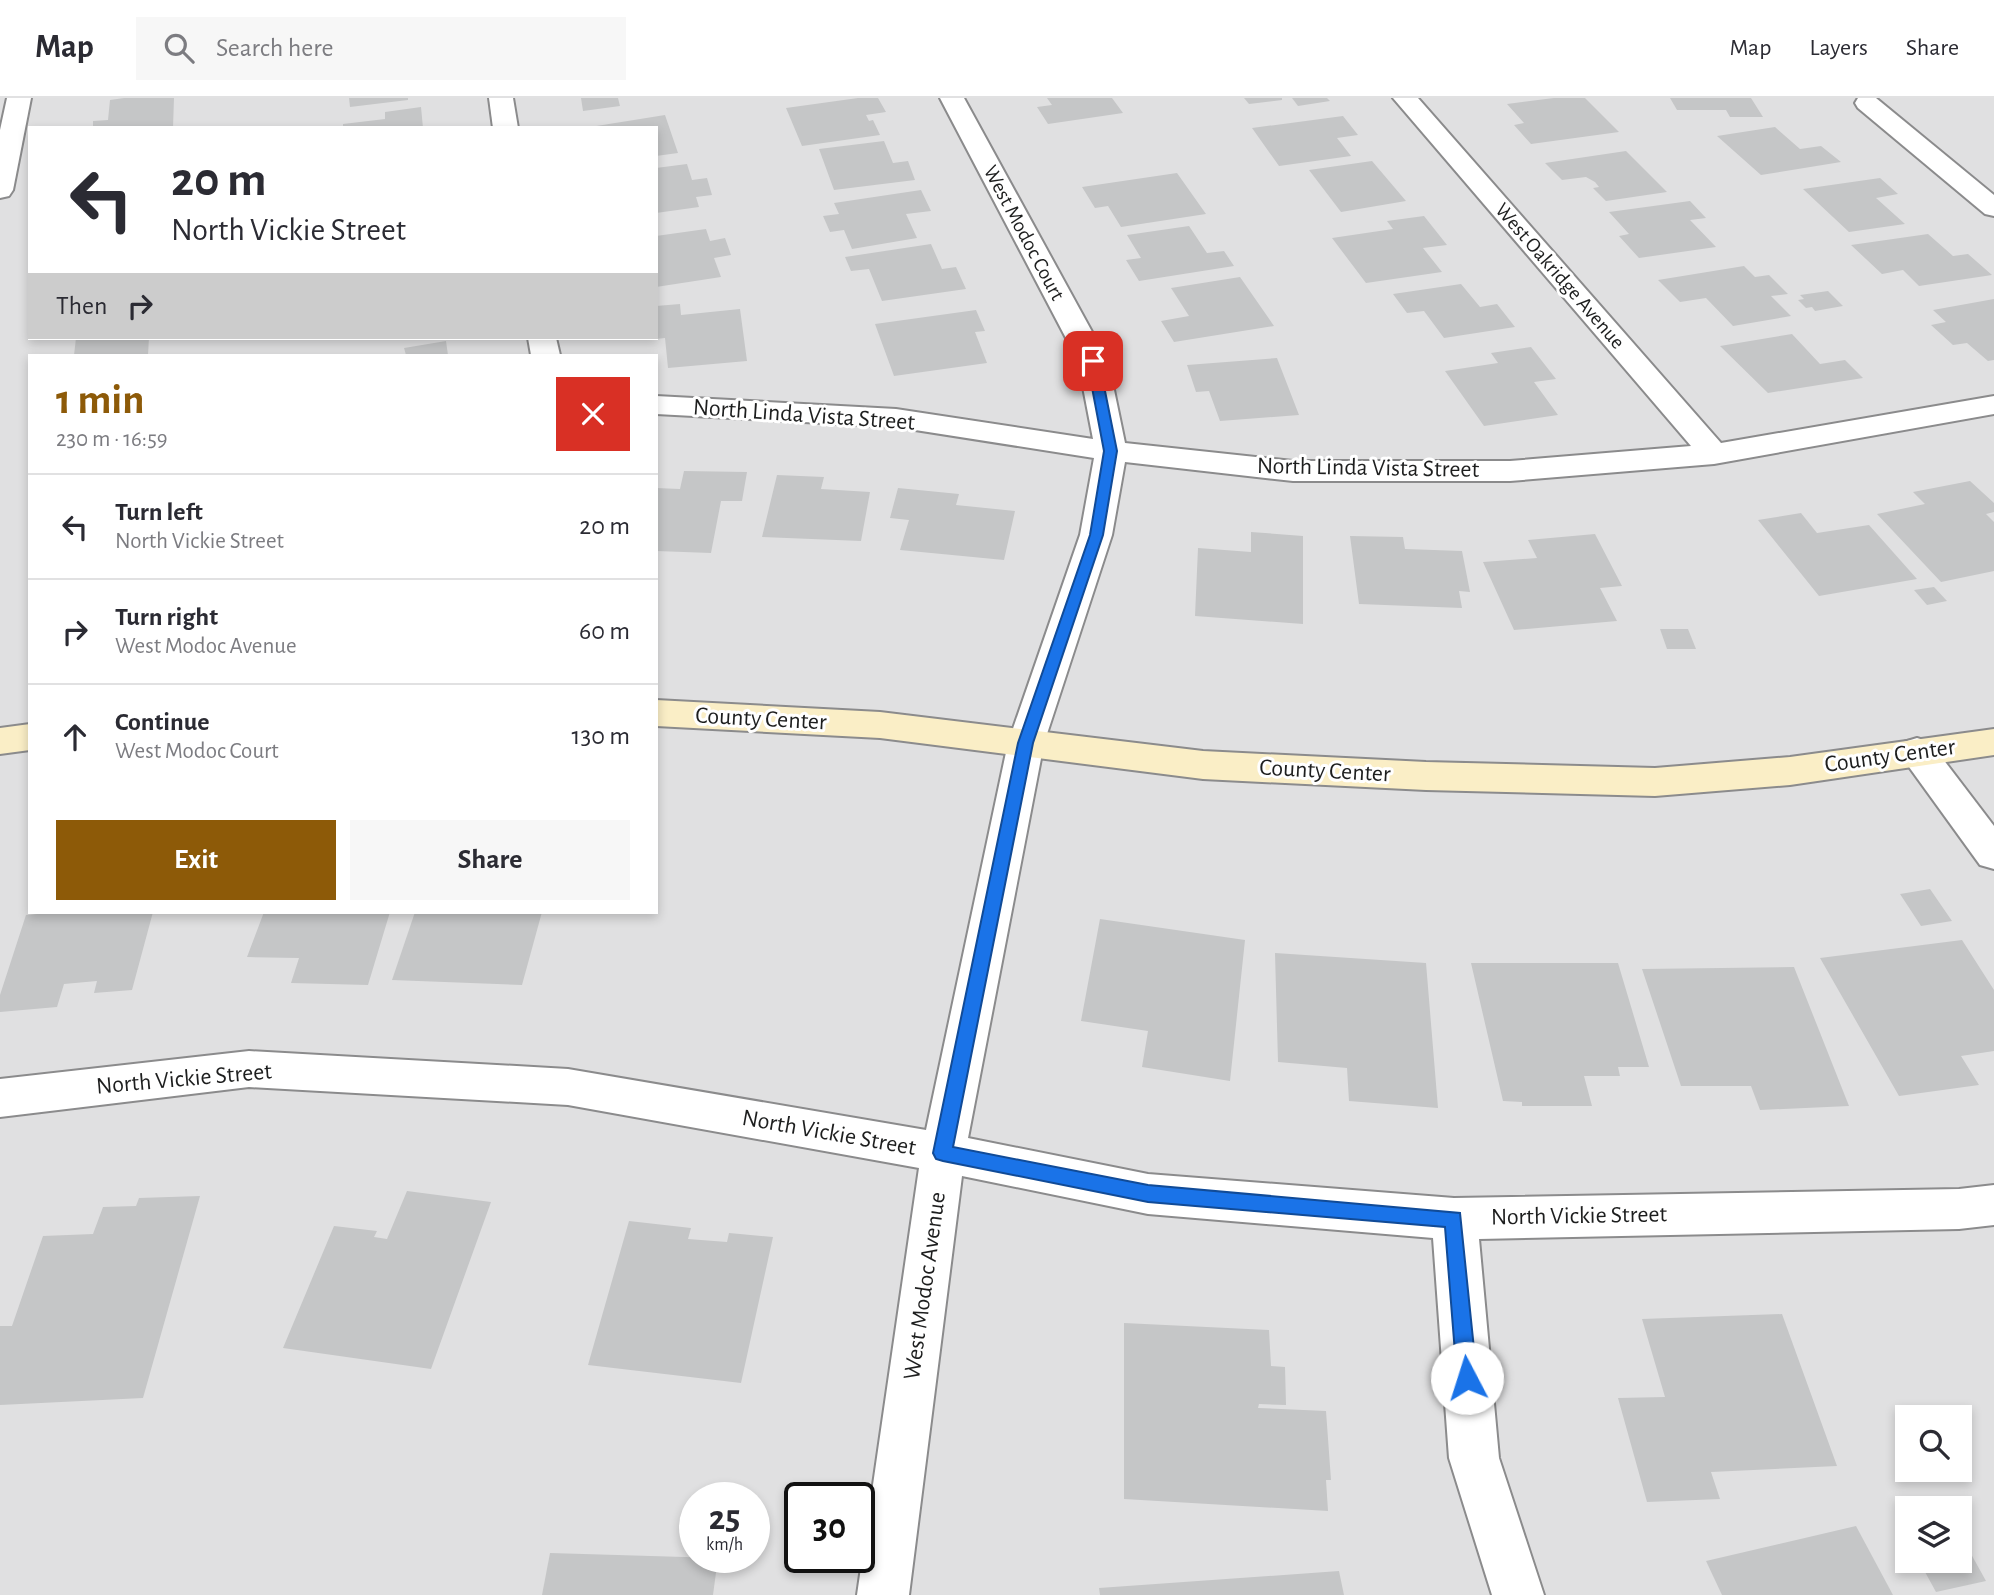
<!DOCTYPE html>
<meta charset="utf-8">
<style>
:root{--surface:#fff;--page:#f7f7f7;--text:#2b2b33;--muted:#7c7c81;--line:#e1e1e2;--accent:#8d5a08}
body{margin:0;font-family:"Alegreya Sans",sans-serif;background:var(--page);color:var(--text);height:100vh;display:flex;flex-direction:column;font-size:26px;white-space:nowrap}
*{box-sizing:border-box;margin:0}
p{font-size:23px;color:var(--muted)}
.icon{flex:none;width:38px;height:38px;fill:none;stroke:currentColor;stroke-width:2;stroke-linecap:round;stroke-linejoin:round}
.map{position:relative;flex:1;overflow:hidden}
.panel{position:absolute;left:28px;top:256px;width:630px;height:560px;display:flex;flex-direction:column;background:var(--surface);border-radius:0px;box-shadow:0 4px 10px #0003}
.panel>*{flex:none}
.banner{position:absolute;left:28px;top:28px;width:630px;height:214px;border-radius:0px;box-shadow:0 4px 10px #0003;background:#fff;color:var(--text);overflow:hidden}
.controls{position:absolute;left:1895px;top:1307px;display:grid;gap:14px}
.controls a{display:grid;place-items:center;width:77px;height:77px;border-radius:0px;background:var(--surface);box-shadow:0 4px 10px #0003;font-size:35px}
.speed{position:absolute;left:679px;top:1384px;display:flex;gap:14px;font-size:35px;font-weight:700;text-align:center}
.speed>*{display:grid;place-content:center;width:91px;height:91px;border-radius:50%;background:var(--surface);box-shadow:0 4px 10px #0003;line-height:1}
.speed small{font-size:18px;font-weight:400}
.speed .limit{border:4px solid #111;border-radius:10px;background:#fff;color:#111}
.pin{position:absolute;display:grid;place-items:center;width:60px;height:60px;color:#fff;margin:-30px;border-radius:14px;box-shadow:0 4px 10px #0006}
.me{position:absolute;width:77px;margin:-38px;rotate:355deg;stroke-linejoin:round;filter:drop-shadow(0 0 5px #0008)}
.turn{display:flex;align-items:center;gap:24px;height:147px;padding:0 28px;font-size:32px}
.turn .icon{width:91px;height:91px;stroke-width:2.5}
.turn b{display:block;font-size:49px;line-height:60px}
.then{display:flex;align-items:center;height:66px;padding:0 28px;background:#0003;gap:14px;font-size:26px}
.round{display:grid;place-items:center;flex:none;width:74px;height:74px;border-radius:0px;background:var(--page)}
.head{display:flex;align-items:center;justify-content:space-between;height:119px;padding:0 28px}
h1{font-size:42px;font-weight:700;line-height:52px;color:var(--accent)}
.action{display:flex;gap:14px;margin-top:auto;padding:14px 28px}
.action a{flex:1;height:80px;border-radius:0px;background:var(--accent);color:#fff;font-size:28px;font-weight:700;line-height:80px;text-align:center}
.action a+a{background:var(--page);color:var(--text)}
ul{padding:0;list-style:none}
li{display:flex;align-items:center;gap:21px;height:105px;padding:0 28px;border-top:2px solid var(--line)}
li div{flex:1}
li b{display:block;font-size:26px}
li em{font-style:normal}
header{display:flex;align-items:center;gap:42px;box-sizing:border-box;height:98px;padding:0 35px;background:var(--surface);border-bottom:2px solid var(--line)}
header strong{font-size:33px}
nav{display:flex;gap:38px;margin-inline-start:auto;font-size:24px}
.search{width:490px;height:63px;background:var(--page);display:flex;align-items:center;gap:18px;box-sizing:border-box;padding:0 24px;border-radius:0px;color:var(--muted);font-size:26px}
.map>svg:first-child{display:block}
.building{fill:#c5c6c7}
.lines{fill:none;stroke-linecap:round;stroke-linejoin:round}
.street-casing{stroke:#8b8b8c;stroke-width:4}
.secondary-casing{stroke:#8b8b8c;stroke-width:4}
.street{fill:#fff;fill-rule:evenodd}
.secondary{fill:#faeec6;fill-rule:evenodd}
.route{fill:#1a73e8;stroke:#114b97;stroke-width:2}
.labels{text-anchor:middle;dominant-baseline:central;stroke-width:6;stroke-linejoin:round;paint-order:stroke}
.far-street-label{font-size:21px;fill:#1d1e1e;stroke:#fff}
.street-label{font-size:24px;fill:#1d1e1e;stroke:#fff}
</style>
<header>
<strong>Map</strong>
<div class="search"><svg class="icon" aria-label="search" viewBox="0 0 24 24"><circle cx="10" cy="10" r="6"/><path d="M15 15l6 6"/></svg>Search here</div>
<nav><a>Map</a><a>Layers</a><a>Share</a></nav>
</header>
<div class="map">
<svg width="1994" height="1497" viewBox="0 0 1994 1497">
<rect width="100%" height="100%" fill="#e0e0e1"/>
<g class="building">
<polygon points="124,0 174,0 173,30 93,30 93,23 108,22 110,2"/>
<polygon points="349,0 408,0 408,2 350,9"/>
<polygon points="581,0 618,0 620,8 583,13"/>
<polygon points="858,0 878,0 886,14 866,17 869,23 873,22 880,37 802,48 786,10"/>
<polygon points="1047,0 1112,0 1123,15 1048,26 1037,9 1052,7"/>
<polygon points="1244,0 1282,0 1282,2 1249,6"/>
<polygon points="1292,0 1327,0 1330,3 1298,8"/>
<polygon points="1554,0 1585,0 1619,34 1531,46 1514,27 1524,25 1507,6"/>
<polygon points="1670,0 1751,0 1763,19 1730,19 1726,12 1677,12"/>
<polygon points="421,9 423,30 343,30 343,26 385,21 385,14"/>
<polygon points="665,17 678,55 656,58 656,30 584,30"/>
<polygon points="1343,18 1358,37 1337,40 1351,58 1279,68 1252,30"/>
<polygon points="1775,29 1800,51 1821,48 1841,64 1761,77 1717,38"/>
<polygon points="884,43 893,65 908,63 915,82 834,92 819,51"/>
<polygon points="1626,53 1667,94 1606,103 1593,90 1599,89 1595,84 1586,79 1562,82 1545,65"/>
<polygon points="1372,63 1406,103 1341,114 1309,72"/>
<polygon points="687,66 692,82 707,80 712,97 696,99 699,109 656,115 656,70"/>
<polygon points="1177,75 1206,116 1121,129 1108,108 1095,110 1082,89"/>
<polygon points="1880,80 1898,96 1876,100 1905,126 1849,134 1803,91"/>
<polygon points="921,92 931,113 906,116 917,140 852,151 844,132 830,134 823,118 839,116 834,105"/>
<polygon points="1690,103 1706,120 1690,122 1716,149 1639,160 1619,138 1629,136 1609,114"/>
<polygon points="1424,118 1447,147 1423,150 1442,174 1366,185 1332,140 1393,131 1387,123"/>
<polygon points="1189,128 1207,155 1224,153 1234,168 1139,183 1126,162 1141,160 1127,137"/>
<polygon points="706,131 710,143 725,140 731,157 714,160 721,179 656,189 656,138"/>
<polygon points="1928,136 1953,158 1968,156 1992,177 1919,188 1903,172 1882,176 1851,147"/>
<polygon points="931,146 942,171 956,169 966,191 882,203 869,171 851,173 845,159"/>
<polygon points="1744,168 1755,179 1769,177 1788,196 1771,198 1791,218 1733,228 1706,200 1680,204 1658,182"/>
<polygon points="1240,179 1274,228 1174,244 1161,223 1189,218 1171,190"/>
<polygon points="1461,186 1480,209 1497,206 1515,229 1444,240 1424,213 1407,215 1393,196"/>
<polygon points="1828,193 1843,208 1815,213 1812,209 1806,210 1798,202 1804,201 1800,197"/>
<polygon points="1994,201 1994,262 1988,263 1967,245 1953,247 1931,227 1946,224 1933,212"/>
<polygon points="680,206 681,217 740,211 747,263 668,270 665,240 656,241 656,208"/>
<polygon points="976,212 985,233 975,234 987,265 894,278 875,226"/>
<polygon points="1792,236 1820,266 1845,262 1863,280 1768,295 1720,248"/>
<polygon points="76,240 149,240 148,257 74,257"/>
<polygon points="446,243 448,257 406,257 404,250"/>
<polygon points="1531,249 1556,281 1534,284 1558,317 1484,328 1445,273 1498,265 1491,255"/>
<polygon points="1277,260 1299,317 1220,323 1209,293 1196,294 1187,267"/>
<polygon points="684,373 747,374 742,403 721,403 711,455 656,453 656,390 680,391"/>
<polygon points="777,377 824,379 821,391 870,394 861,443 762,439"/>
<polygon points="1970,383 1994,405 1994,414 1986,416 1994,424 1994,473 1941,484 1877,416 1925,406 1913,394"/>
<polygon points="898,390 959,396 956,407 1015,413 1004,462 900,452 909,422 890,420"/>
<polygon points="1801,415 1817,435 1869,427 1917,481 1819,498 1758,422"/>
<polygon points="1251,434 1303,438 1303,526 1195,518 1198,450 1251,454"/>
<polygon points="1595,436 1622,488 1600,490 1617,523 1514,532 1483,464 1537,460 1528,442"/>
<polygon points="1350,438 1403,439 1405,451 1462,453 1470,494 1459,493 1462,510 1359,506"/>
<polygon points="1934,489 1947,503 1927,507 1914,492"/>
<polygon points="1660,531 1688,531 1696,551 1667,551"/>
<polygon points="1930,791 1952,823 1921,828 1900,796"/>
<polygon points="58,814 153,814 132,892 94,895 97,883 64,886 57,909 0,914 0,897 26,817"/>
<polygon points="264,814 390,814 368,887 291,885 299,860 247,859"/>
<polygon points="415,814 542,814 522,887 392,882"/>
<polygon points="1100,821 1245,842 1230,983 1142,969 1148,933 1081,923"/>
<polygon points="1962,842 1994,892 1994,953 1961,958 1979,987 1899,998 1820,860"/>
<polygon points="1275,855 1426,865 1438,1010 1349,1003 1347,970 1278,964"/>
<polygon points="1471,865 1618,865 1649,969 1618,969 1620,978 1584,978 1592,1008 1522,1008 1522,1004 1503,1003"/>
<polygon points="1794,869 1849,1008 1760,1012 1751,988 1681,988 1642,871"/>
<polygon points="407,1093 491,1104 431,1271 283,1250 334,1128 377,1133 374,1139 387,1141"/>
<polygon points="200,1098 143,1300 0,1307 0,1228 12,1228 43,1138 93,1136 103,1109 136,1108 139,1100"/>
<polygon points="629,1123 691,1130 688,1141 727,1144 729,1135 773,1139 741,1285 588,1267"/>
<polygon points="1782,1216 1837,1368 1711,1374 1720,1401 1647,1404 1618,1300 1665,1299 1642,1221"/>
<polygon points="1124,1225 1269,1232 1271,1268 1285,1269 1286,1307 1259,1306 1258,1310 1326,1313 1331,1382 1326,1382 1328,1413 1124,1401"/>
<polygon points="1856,1428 1893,1497 1722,1497 1706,1463"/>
<polygon points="1960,1436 1986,1483 1936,1494 1919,1463 1960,1463"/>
<polygon points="550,1455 718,1460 713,1497 542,1497"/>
<polygon points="1339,1473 1344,1497 1100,1497 1099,1490"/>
</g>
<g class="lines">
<g class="street-casing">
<g id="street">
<polygon points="7,0 31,0 13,92 9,98 0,100 0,32"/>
<polygon points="489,0 513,0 518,30 493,30"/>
<polygon points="940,0 964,0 1108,263 1125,345 1293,363 1510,363 1691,348 1393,0 1418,0 1721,345 1994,298 1994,316 1714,366 1510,383 1293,383 1125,364 1112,437 1044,645 968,1040 1148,1076 1454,1100 1959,1091 1994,1087 1994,1127 1959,1131 1479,1141 1499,1360 1544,1497 1492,1497 1449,1360 1433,1140 1148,1116 962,1078 909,1497 857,1497 919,1070 568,1007 249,989 0,1019 0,981 249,953 568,971 926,1032 1008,645 1080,437 1094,360 896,329 656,316 656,298 896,311 1093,341 1078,263"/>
<polygon points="1858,0 1876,0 1994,97 1994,118 1985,116 1858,10 1855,5"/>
<polygon points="528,240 556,240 560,257 531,257"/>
<polygon points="1917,640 1930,644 1994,728 1994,771 1980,767 1904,662 1899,653 1904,644"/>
</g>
</g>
<g class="secondary-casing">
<g id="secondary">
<polygon points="656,602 880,614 1203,653 1426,664 1655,670 1790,659 1994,631 1994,657 1790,687 1655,698 1426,692 1203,681 880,640 656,628"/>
<polygon points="30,626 30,652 0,656 0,630"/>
</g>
</g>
<use href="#street" class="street"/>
<use href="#secondary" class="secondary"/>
</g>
<polygon class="route" points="1093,260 1099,263 1117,353 1103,437 1033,645 953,1049 1148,1087 1460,1115 1477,1280 1474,1287 1467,1290 1460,1287 1457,1280 1445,1129 1148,1104 943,1063 936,1061 933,1055 1018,645 1090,437 1104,353 1087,263"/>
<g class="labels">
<g class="far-street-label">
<text transform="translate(1024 135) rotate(62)">West Modoc Court</text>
<text transform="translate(1560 178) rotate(49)">West Oakridge Avenue</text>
</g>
<g class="street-label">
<text transform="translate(804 317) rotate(4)">North Linda Vista Street</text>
<text transform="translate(1368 370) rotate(1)">North Linda Vista Street</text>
<text transform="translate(761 621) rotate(3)">County Center</text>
<text transform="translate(1890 658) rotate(-8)">County Center</text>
<text transform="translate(1325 673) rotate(3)">County Center</text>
<text transform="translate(184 981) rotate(-5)">North Vickie Street</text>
<text transform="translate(829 1035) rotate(10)">North Vickie Street</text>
<text transform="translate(1579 1118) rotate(-1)">North Vickie Street</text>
<text transform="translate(925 1188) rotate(-82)">West Modoc Avenue</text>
</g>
</g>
</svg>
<div class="controls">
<a><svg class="icon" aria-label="search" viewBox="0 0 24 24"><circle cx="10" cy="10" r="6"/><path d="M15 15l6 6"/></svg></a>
<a><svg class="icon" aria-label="layers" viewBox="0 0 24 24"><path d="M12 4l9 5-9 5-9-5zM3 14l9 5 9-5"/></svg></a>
</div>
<div class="speed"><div>25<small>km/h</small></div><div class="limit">30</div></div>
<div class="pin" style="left:1093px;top:263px;background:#d93025"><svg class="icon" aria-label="arrive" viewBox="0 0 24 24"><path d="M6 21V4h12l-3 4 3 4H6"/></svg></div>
<svg class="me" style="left:1467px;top:1280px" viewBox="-20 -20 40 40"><circle r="19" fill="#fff"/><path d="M0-13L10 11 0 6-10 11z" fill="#1a73e8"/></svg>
<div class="banner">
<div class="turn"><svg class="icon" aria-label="left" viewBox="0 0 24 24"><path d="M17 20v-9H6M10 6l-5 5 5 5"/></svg><div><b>20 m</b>North Vickie Street</div></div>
<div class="then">Then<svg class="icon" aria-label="right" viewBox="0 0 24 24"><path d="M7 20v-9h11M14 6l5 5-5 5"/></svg></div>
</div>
<section class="panel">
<div class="head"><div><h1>1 min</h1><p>230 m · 16:59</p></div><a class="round" style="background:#d93025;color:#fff"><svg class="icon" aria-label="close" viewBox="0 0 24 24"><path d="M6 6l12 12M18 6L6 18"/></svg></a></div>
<ul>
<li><svg class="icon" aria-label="left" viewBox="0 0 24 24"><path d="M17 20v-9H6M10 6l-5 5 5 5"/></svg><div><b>Turn left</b><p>North Vickie Street</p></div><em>20 m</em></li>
<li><svg class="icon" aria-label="right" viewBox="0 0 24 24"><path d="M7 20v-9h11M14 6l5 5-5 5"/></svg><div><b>Turn right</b><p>West Modoc Avenue</p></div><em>60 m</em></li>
<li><svg class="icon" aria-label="ahead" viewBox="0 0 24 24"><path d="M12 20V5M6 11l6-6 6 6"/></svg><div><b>Continue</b><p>West Modoc Court</p></div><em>130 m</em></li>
</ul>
<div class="action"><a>Exit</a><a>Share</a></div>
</section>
</div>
